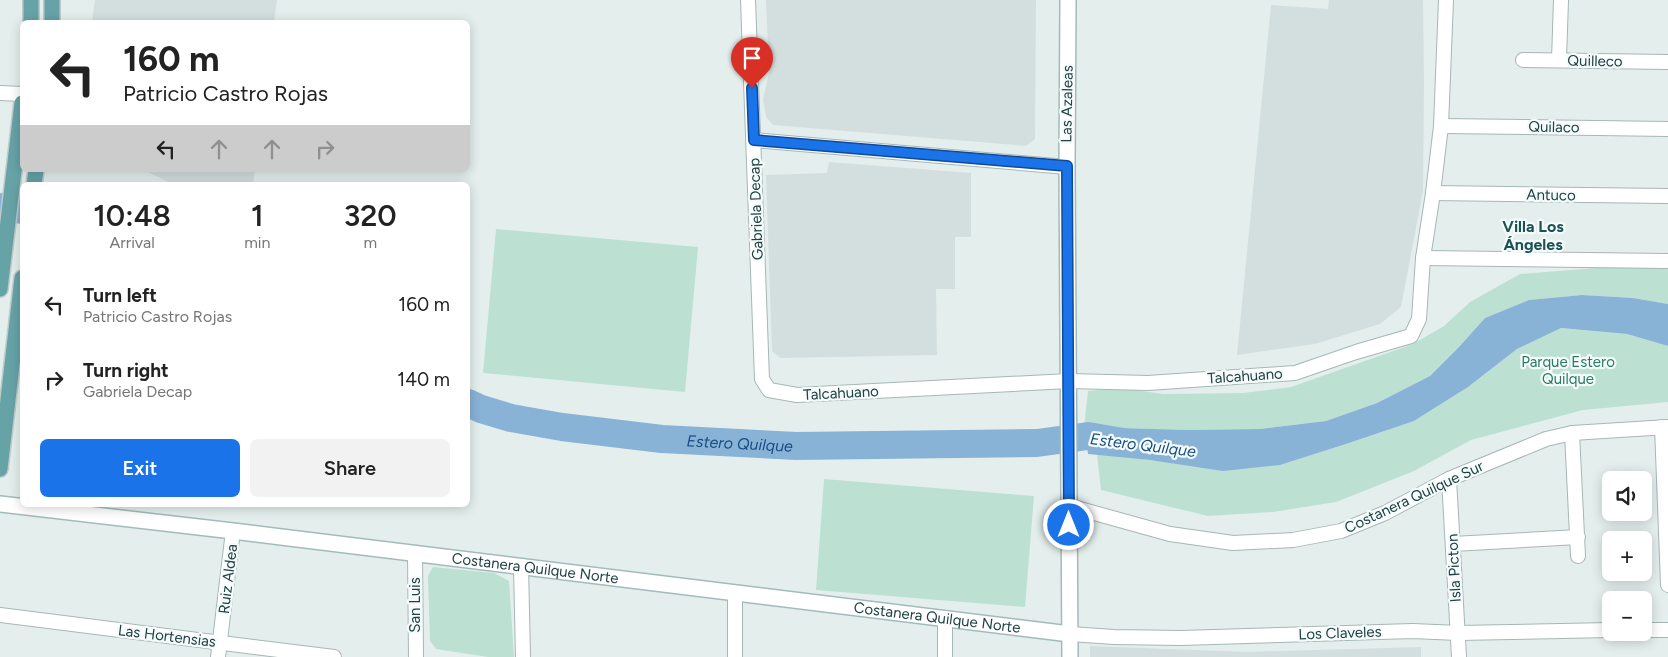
<!DOCTYPE html>
<meta charset="utf-8">
<style>
:root{--surface:#fff;--page:#f2f2f2;--text:#222;--muted:#767676;--accent:#1a73e8}
body{margin:0;font-family:Figtree,sans-serif;background:var(--page);color:var(--text);height:100vh;display:flex;flex-direction:column;font-size:19px;white-space:nowrap}
*{box-sizing:border-box;margin:0}
p{font-size:16px;color:var(--muted)}
.icon{flex:none;width:28px;height:28px;fill:none;stroke:currentColor;stroke-width:2;stroke-linecap:round;stroke-linejoin:round}
.map{position:relative;flex:1;overflow:hidden}
.side{position:absolute;left:20px;top:182px;width:450px;height:325px;display:flex;flex-direction:column;background:var(--surface);border-radius:8px;box-shadow:0 2px 12px #0003}
.side>*{flex:none}
.hud{position:absolute;left:20px;top:20px;width:450px;height:152px;border-radius:8px;box-shadow:0 2px 12px #0003;background:#fff;color:var(--text);overflow:hidden}
.buttons{position:absolute;left:1602px;top:471px;display:grid;gap:10px}
.buttons a{display:grid;place-items:center;width:50px;height:50px;border-radius:8px;background:var(--surface);box-shadow:0 2px 12px #0003;font-size:25px}
.pin{position:absolute;display:grid;place-items:center;width:42px;height:42px;color:#fff;margin:-51px -21px;border-radius:50% 50% 50% 0;rotate:-45deg;box-shadow:0 0 5px #0007}
.pin .icon{rotate:45deg}
.me{position:absolute;width:55px;margin:-28px;rotate:0deg;stroke-linejoin:round;filter:drop-shadow(0 0 4px #0008)}
.turn{display:flex;align-items:center;gap:18px;height:105px;padding:0 20px;font-size:22px}
.turn .icon{width:65px;height:65px;stroke-width:2.5}
.turn b{display:block;font-size:35px;line-height:42px}
.lanes{display:flex;align-items:center;height:48px;padding:0 20px;background:#0003;justify-content:center;gap:25px;direction:ltr}
.lanes .off{opacity:.35}
.eta{display:flex;justify-content:space-evenly;align-items:center;height:85px;text-align:center}
.eta b{font-size:30px;font-weight:600;line-height:35px}
.button{display:flex;gap:10px;margin-top:auto;padding:10px 20px}
.button a{flex:1;height:58px;border-radius:8px;background:var(--accent);color:#fff;font-size:20px;font-weight:600;line-height:58px;text-align:center}
.button a+a{background:var(--page);color:var(--text)}
ul{padding:0;list-style:none}
li{display:flex;align-items:center;gap:15px;height:75px;padding:0 20px}
li div{flex:1}
li b{display:block;font-size:19px}
li em{font-style:normal}
.map>svg:first-child{display:block}
.built{fill:#d2dfde}
.green{fill:#bce1d2}
.water{fill:#89b2d7}
.lines{fill:none;stroke-linecap:round;stroke-linejoin:round}
.river{stroke:#89b2d7;stroke-width:28}
.street-casing{stroke:#a6b7b6;stroke-width:16}
.secondary-casing{stroke:#a2bbba;stroke-width:18}
.primary-casing{stroke:#c1caca;stroke-width:18}
.street{stroke:#fff;stroke-width:14}
.secondary{stroke:#fff;stroke-width:15}
.primary{stroke:#66a3a7;stroke-width:15}
.route-casing{stroke:#114b97;stroke-width:12}
.route{stroke:#1a73e8;stroke-width:9}
.labels{text-anchor:middle;dominant-baseline:central;stroke-width:4.5;stroke-linejoin:round;paint-order:stroke}
.street-label{font-size:15px;fill:#224142;stroke:#f5fbfa}
.park-label{font-size:15px;fill:#297c64;stroke:#f5fbfa}
.neighbourhood-label{font-size:16px;font-weight:bold;fill:#1c5256;stroke:#f5fbfa}
.water-label{font-size:16px;font-style:italic;fill:#174e83;stroke:#f5fbfa}
</style>
<div class="map">
<svg width="1668" height="657" viewBox="0 0 1668 657">
<rect width="100%" height="100%" fill="#e4efed"/>
<g class="built">
<polygon points="95,0 277,0 274,22 92,22"/>
<polygon points="766,0 1036,0 1035,139 1026,146 773,125 766,117 763,99 769,73"/>
<polygon points="1329,0 1423,0 1424,83 1423,191 1401,307 1380,324 1315,344 1237,355 1271,5 1328,9"/>
<polygon points="829,162 971,173 971,237 955,237 955,289 936,289 937,355 780,358 772,351 766,175 827,173"/>
<polygon points="144,170 255,170 253,185 174,185"/>
<polygon points="1090,646 1247,652 1421,647 1421,657 1090,657"/>
</g>
<g class="green">
<polygon points="496,229 698,247 685,392 483,373"/>
<polygon points="1608,267 1668,267 1668,304 1633,298 1582,295 1529,300 1485,318 1459,347 1430,376 1377,403 1326,421 1260,429 1189,430 1084,427 1088,391 1121,388 1163,394 1243,393 1291,387 1413,344 1444,326 1470,302 1520,274"/>
<polygon points="1561,328 1627,334 1668,346 1668,402 1583,410 1471,440 1414,471 1336,502 1273,512 1208,516 1101,490 1097,454 1150,460 1280,465 1346,444 1414,421 1468,387 1517,349"/>
<polygon points="824,479 1034,496 1025,607 816,590"/>
<polygon points="433,567 494,573 509,581 514,657 488,657 436,649 430,641 428,576"/>
</g>
<polygon class="water" points="1582,295 1633,298 1668,304 1668,346 1627,334 1561,328 1517,349 1468,387 1414,421 1346,444 1280,465 1223,471 1150,460 1088,454 1084,427 1189,430 1260,429 1326,421 1377,403 1430,376 1459,347 1485,318 1529,300"/>
<g class="lines">
<g class="river">
<polyline points="0,207 22,210"/>
<path id="s1" d="M468 403 481 409 511 418 562 427 662 439 796 446 1037 443 1088 436 1123 442"/>
</g>
<g class="street-casing">
<g id="street">
<polyline points="748,0 762,379 769,390 797,395 1069,381 1148,383 1295,373 1356,352 1411,336 1419,319 1423,258 1433,193 1441,126 1446,0"/>
<polyline points="1523,60 1668,62"/>
<polyline points="1559,60 1561,0"/>
<polyline points="0,93 22,94"/>
<polyline points="1441,126 1668,129"/>
<polyline points="754,140 1067,167"/>
<polyline points="1433,193 1668,196"/>
<polyline points="1423,258 1668,261"/>
<polyline points="1662,427 1668,585"/>
<polyline points="1572,433 1578,556"/>
<polyline points="1449,479 1459,657"/>
<polyline points="1069,506 1170,534 1233,543 1293,540 1341,531 1385,513 1449,479 1546,439 1572,433 1668,427"/>
<polyline points="1453,544 1578,537"/>
<polyline points="415,553 416,657"/>
<polyline points="521,566 523,657"/>
<polyline points="735,593 735,657"/>
<polyline points="0,615 334,657"/>
<polyline points="945,618 945,657"/>
<polyline points="1644,630 1668,630"/>
<polyline points="1070,634 1114,637 1181,638 1413,631 1458,633 1611,630"/>
<polyline points="218,657 233,531"/>
</g>
</g>
<g class="secondary-casing">
<g id="secondary">
<polyline points="1068,0 1067,167 1070,657"/>
<path id="s2" d="M0 504 233 531 1070 634"/>
</g>
</g>
<g class="primary-casing">
<g id="primary">
<polyline points="31,0 31,22"/>
<polyline points="52,22 52,0"/>
<polyline points="34,185 36,170"/>
<polyline points="0,289 22,103"/>
<polyline points="0,469 22,278"/>
</g>
</g>
<use href="#street" class="street"/>
<use href="#secondary" class="secondary"/>
<use href="#primary" class="primary"/>
</g>
<g class="lines">
<g class="route-casing">
<polyline id="route" points="752,88 754,140 1067,166 1069,525"/>
</g>
<use href="#route" class="route"/>
</g>
<g class="labels">
<g class="street-label">
<text transform="translate(1595 61) rotate(1)">Quilleco</text>
<text transform="translate(1067 104) rotate(-89)">Las Azaleas</text>
<text transform="translate(1554 127) rotate(1)">Quilaco</text>
<text transform="translate(1551 195) rotate(1)">Antuco</text>
<text transform="translate(756 209) rotate(-92)">Gabriela Decap</text>
<text transform="translate(1245 376) rotate(-4)">Talcahuano</text>
<text transform="translate(841 393) rotate(-3)">Talcahuano</text>
<text transform="translate(1414 497) rotate(-25)">Costanera Quilque Sur</text>
<text stroke="none"><textPath href="#s2" startOffset="539">Costanera Quilque Norte</textPath></text>
<text transform="translate(1454 568) rotate(-93)">Isla Picton</text>
<text transform="translate(228 579) rotate(-83)">Ruiz Aldea</text>
<text transform="translate(415 605) rotate(-90)">San Luis</text>
<text stroke="none"><textPath href="#s2" startOffset="944">Costanera Quilque Norte</textPath></text>
<text transform="translate(1340 633) rotate(-2)">Los Claveles</text>
<text transform="translate(167 636) rotate(7)">Las Hortensias</text>
</g>
<g class="park-label">
<text x="1568" y="362">Parque Estero<tspan x="1568" dy="17">Quilque</tspan></text>
</g>
<g class="neighbourhood-label">
<text x="1533" y="226">Villa Los<tspan x="1533" dy="18">Ángeles</tspan></text>
</g>
<g class="water-label">
<text stroke="none"><textPath href="#s1" startOffset="276">Estero Quilque</textPath></text>
<text transform="translate(1143 445) rotate(7)">Estero Quilque</text>
</g>
</g>
</svg>
<div class="buttons">
<a><svg class="icon" aria-label="sound" viewBox="0 0 24 24"><path d="M4 9h4l5-4v14l-5-4H4zM17 9q2 3 0 6"/></svg></a>
<a>+</a>
<a>−</a>
</div>
<div class="pin" style="left:752px;top:88px;background:#d93025"><svg class="icon" aria-label="arrive" viewBox="0 0 24 24"><path d="M6 21V4h12l-3 4 3 4H6"/></svg></div>
<svg class="me" style="left:1069px;top:525px" viewBox="-20 -20 40 40"><circle r="17" fill="#1a73e8" stroke="#fff" stroke-width="3"/><path d="M0-11L8 9 0 5-8 9z" fill="#fff"/></svg>
<div class="hud">
<div class="turn"><svg class="icon" aria-label="left" viewBox="0 0 24 24"><path d="M17 20v-9H6M10 6l-5 5 5 5"/></svg><div><b>160 m</b>Patricio Castro Rojas</div></div>
<div class="lanes"><svg class="icon" aria-label="left" viewBox="0 0 24 24"><path d="M17 20v-9H6M10 6l-5 5 5 5"/></svg><svg class="icon off" aria-label="ahead" viewBox="0 0 24 24"><path d="M12 20V5M6 11l6-6 6 6"/></svg><svg class="icon off" aria-label="ahead" viewBox="0 0 24 24"><path d="M12 20V5M6 11l6-6 6 6"/></svg><svg class="icon off" aria-label="right" viewBox="0 0 24 24"><path d="M7 20v-9h11M14 6l5 5-5 5"/></svg></div>
</div>
<section class="side">
<div class="eta">
<div><b>10:48</b><p>Arrival</p></div>
<div><b>1</b><p>min</p></div>
<div><b>320</b><p>m</p></div>
</div>
<ul>
<li><svg class="icon" aria-label="left" viewBox="0 0 24 24"><path d="M17 20v-9H6M10 6l-5 5 5 5"/></svg><div><b>Turn left</b><p>Patricio Castro Rojas</p></div><em>160 m</em></li>
<li><svg class="icon" aria-label="right" viewBox="0 0 24 24"><path d="M7 20v-9h11M14 6l5 5-5 5"/></svg><div><b>Turn right</b><p>Gabriela Decap</p></div><em>140 m</em></li>
</ul>
<div class="button"><a>Exit</a><a>Share</a></div>
</section>
</div>
